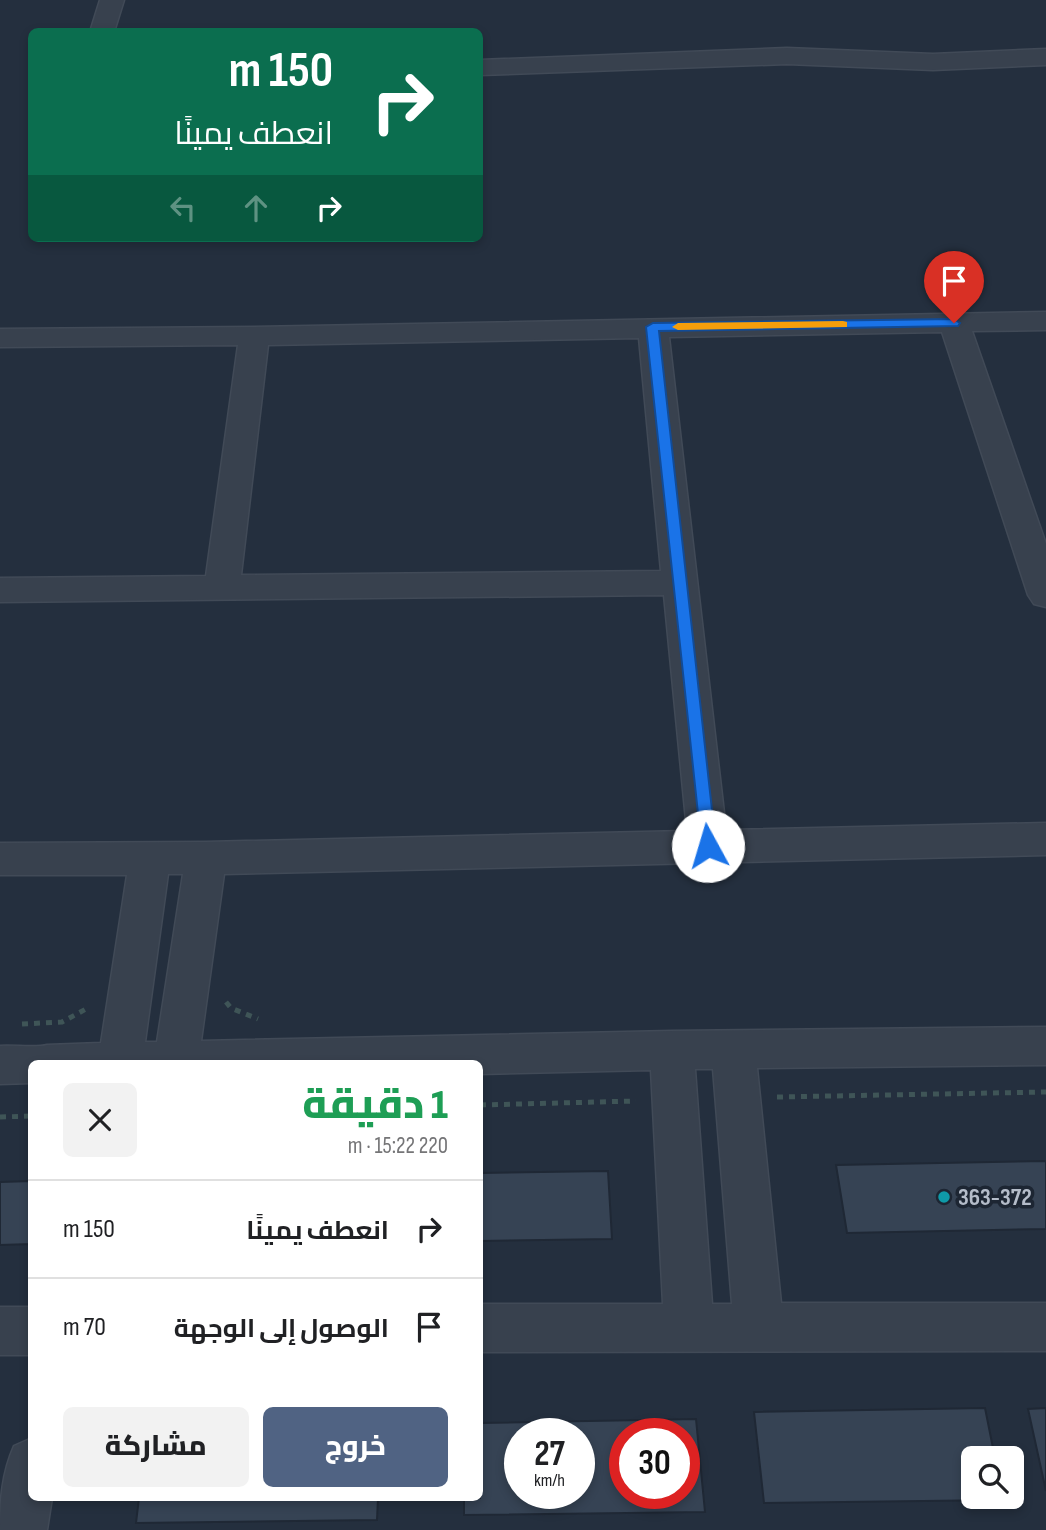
<!DOCTYPE html>
<html lang="ar">
<meta charset="utf-8">
<style>
:root{--surface:#fff;--page:#f2f2f2;--text:#202124;--muted:#757577;--line:#e0e0e0;--accent:#506383}
body{margin:0;font-family:"Sofia Sans Condensed",Cairo,sans-serif;background:var(--page);color:var(--text);direction:rtl;height:100vh;display:flex;flex-direction:column;font-size:26px;white-space:nowrap}
*{box-sizing:border-box;margin:0}
p{font-size:23px;color:var(--muted)}
.icon{flex:none;width:38px;height:38px;fill:none;stroke:currentColor;stroke-width:2;stroke-linecap:round;stroke-linejoin:round}
.map{position:relative;flex:1;overflow:hidden;direction:ltr}
.side{position:absolute;left:28px;top:1060px;width:455px;height:441px;display:flex;flex-direction:column;background:var(--surface);border-radius:10px;box-shadow:0 4px 10px #0003;direction:rtl}
.side>*{flex:none}
.hud{position:absolute;left:28px;top:28px;width:455px;height:214px;border-radius:10px;box-shadow:0 4px 10px #0003;direction:rtl;background:#0b6e4f;color:#fff;overflow:hidden}
.tools{position:absolute;left:961px;top:1446px;display:grid;gap:14px}
.tools a{display:grid;place-items:center;width:63px;height:63px;border-radius:10px;background:var(--surface);box-shadow:0 4px 10px #0003;font-size:35px}
.speed{position:absolute;left:504px;top:1418px;display:flex;gap:14px;font-size:35px;font-weight:700;text-align:center}
.speed>*{display:grid;place-content:center;width:91px;height:91px;border-radius:50%;background:var(--surface);box-shadow:0 4px 10px #0003;line-height:1}
.speed small{font-size:18px;font-weight:400}
.speed .limit{border:10px solid #d22;background:#fff;color:#111}
.pin{position:absolute;display:grid;place-items:center;width:60px;height:60px;color:#fff;margin:-72px -30px;border-radius:50% 50% 50% 0;rotate:-45deg;box-shadow:0 0 7px #0007}
.pin .icon{rotate:45deg}
.me{position:absolute;width:77px;margin:-38px;rotate:354deg;stroke-linejoin:round;filter:drop-shadow(0 0 5px #0008)}
.turn{display:flex;align-items:center;gap:24px;height:147px;padding:0 35px;font-size:32px}
.turn .icon{width:91px;height:91px;stroke-width:2.5}
.turn b{display:block;font-size:49px;line-height:60px}
.lanes{display:flex;align-items:center;height:66px;padding:0 35px;background:#0003;justify-content:center;gap:35px;direction:ltr}
.lanes .off{opacity:.35}
.round{display:grid;place-items:center;flex:none;width:74px;height:74px;border-radius:10px;background:var(--page)}
.summary{display:flex;align-items:center;justify-content:space-between;height:119px;padding:0 35px}
h1{font-size:42px;font-weight:800;line-height:52px;color:#1e9e55}
.action{display:flex;gap:14px;margin-top:auto;padding:14px 35px}
.action a{flex:1;height:80px;border-radius:10px;background:var(--accent);color:#fff;font-size:28px;font-weight:800;line-height:80px;text-align:center}
.action a+a{background:var(--page);color:var(--text)}
ul{padding:0;list-style:none}
li{display:flex;align-items:center;gap:21px;height:98px;padding:0 35px;border-top:2px solid var(--line)}
li div{flex:1}
li b{display:block;font-size:26px}
li em{font-style:normal}
.map>svg:first-child{display:block}
.building{fill:#364354;stroke:#1f2835;stroke-width:2;fill-rule:evenodd}
.lines{fill:none;stroke-linecap:round;stroke-linejoin:round}
.minor-casing{stroke:#414a57;stroke-width:3}
.path{stroke:#3f5557;stroke-width:5;stroke-dasharray:6 6;stroke-linecap:butt}
.minor{fill:#38414e;fill-rule:evenodd}
.route{fill:#1a73e8;stroke:#114b97;stroke-width:2}
.slow{fill:#f59e0b}
.culture-dot{fill:#0f9aa8;stroke:#1d2633;stroke-width:2.5}
.labels{text-anchor:middle;dominant-baseline:central;stroke-width:7;stroke-linejoin:round;paint-order:stroke}
.near-poi-label{font-size:24px;font-weight:bold;fill:#b4bcc9;stroke:#1d2633;text-anchor:start}
</style>
<div class="map">
<svg width="1046" height="1530" viewBox="0 0 1046 1530">
<rect width="100%" height="100%" fill="#242f3e"/>
<g class="building">
<polygon points="1046,1161 1046,1229 847,1233 836,1165"/>
<polygon points="608,1171 612,1239 480,1241 480,1173"/>
<polygon points="32,1181 32,1244 0,1245 0,1182"/>
<polygon points="985,1408 995,1458 973,1458 973,1496 1002,1496 1003,1500 764,1503 754,1412"/>
<polygon points="1046,1408 1046,1491 1028,1409"/>
<path d="M696 1419 705 1512 464 1515V1498H480V1423ZM520 1433H579V1493H520ZM625 1433H684V1493H625Z"/>
<polygon points="139,1498 378,1498 377,1520 136,1523"/>
</g>
<g class="lines">
<g class="minor-casing">
<g id="minor">
<polygon points="100,0 124,0 114,32 90,32"/>
<polygon points="787,48 933,54 1046,49 1046,65 933,70 787,64 480,75 480,60"/>
<path d="M1046 312V330L972 331 1046 544V607L1034 604 1028 595 942 332 669 337 726 830 1046 823V855L224 874 201 1041 672 1031 1046 1027V1065L757 1068 781 1303H1046V1351L480 1352V1304H663L651 1070 480 1074V1064H32V1083L0 1084V1046C13 1045 37 1048 47 1045L101 1043 127 875H0V843L206 842 687 831 664 595 0 602V578L206 576 238 345 0 347V329L254 327ZM639 338 661 571 241 575 268 345ZM168 874H183L157 1042H145ZM695 1069H713L732 1304H712Z"/>
<rect x="0" y="1307" width="32" height="48"/>
<path d="M32 1438V1498H52L47 1530H0C0 1500 2 1473 14 1446Z"/>
</g>
</g>
<g class="path">
<polyline points="226,1002 231,1008 258,1019"/>
<polyline points="22,1024 62,1022 86,1009"/>
<polyline points="777,1097 1046,1092"/>
<polyline points="480,1105 636,1101"/>
<polyline points="0,1117 32,1116"/>
</g>
<use href="#minor" class="minor"/>
</g>
<polygon class="route" points="954,319 960,323 958,326 659,331 716,846 714,851 702,851 646,327 653,323"/>
<polygon class="slow" points="843,321 847,322 847,327 678,330 672,327 678,323"/>
<circle class="culture-dot" cx="944" cy="1197" r="7"/>
<g class="labels">
<g class="near-poi-label">
<text x="958" y="1197">363-372</text>
</g>
</g>
</svg>
<div class="tools">
<a><svg class="icon" aria-label="search" viewBox="0 0 24 24"><circle cx="10" cy="10" r="6"/><path d="M15 15l6 6"/></svg></a>
</div>
<div class="speed"><div>27<small>km/h</small></div><div class="limit">30</div></div>
<div class="pin" style="left:954px;top:323px;background:#d93025"><svg class="icon" aria-label="arrive" viewBox="0 0 24 24"><path d="M6 21V4h12l-3 4 3 4H6"/></svg></div>
<svg class="me" style="left:708px;top:846px" viewBox="-20 -20 40 40"><circle r="19" fill="#fff"/><path d="M0-13L10 11 0 6-10 11z" fill="#1a73e8"/></svg>
<div class="hud">
<div class="turn"><svg class="icon" aria-label="right" viewBox="0 0 24 24"><path d="M7 20v-9h11M14 6l5 5-5 5"/></svg><div><b>150 m</b>انعطف يمينًا</div></div>
<div class="lanes"><svg class="icon off" aria-label="left" viewBox="0 0 24 24"><path d="M17 20v-9H6M10 6l-5 5 5 5"/></svg><svg class="icon off" aria-label="ahead" viewBox="0 0 24 24"><path d="M12 20V5M6 11l6-6 6 6"/></svg><svg class="icon" aria-label="right" viewBox="0 0 24 24"><path d="M7 20v-9h11M14 6l5 5-5 5"/></svg></div>
</div>
<section class="side">
<div class="summary"><div><h1>1 دقيقة</h1><p>220 m · 15:22</p></div><a class="round"><svg class="icon" aria-label="close" viewBox="0 0 24 24"><path d="M6 6l12 12M18 6L6 18"/></svg></a></div>
<ul>
<li><svg class="icon" aria-label="right" viewBox="0 0 24 24"><path d="M7 20v-9h11M14 6l5 5-5 5"/></svg><div><b>انعطف يمينًا</b></div><em>150 m</em></li>
<li><svg class="icon" aria-label="arrive" viewBox="0 0 24 24"><path d="M6 21V4h12l-3 4 3 4H6"/></svg><div><b>الوصول إلى الوجهة</b></div><em>70 m</em></li>
</ul>
<div class="action"><a>خروج</a><a>مشاركة</a></div>
</section>
</div>
